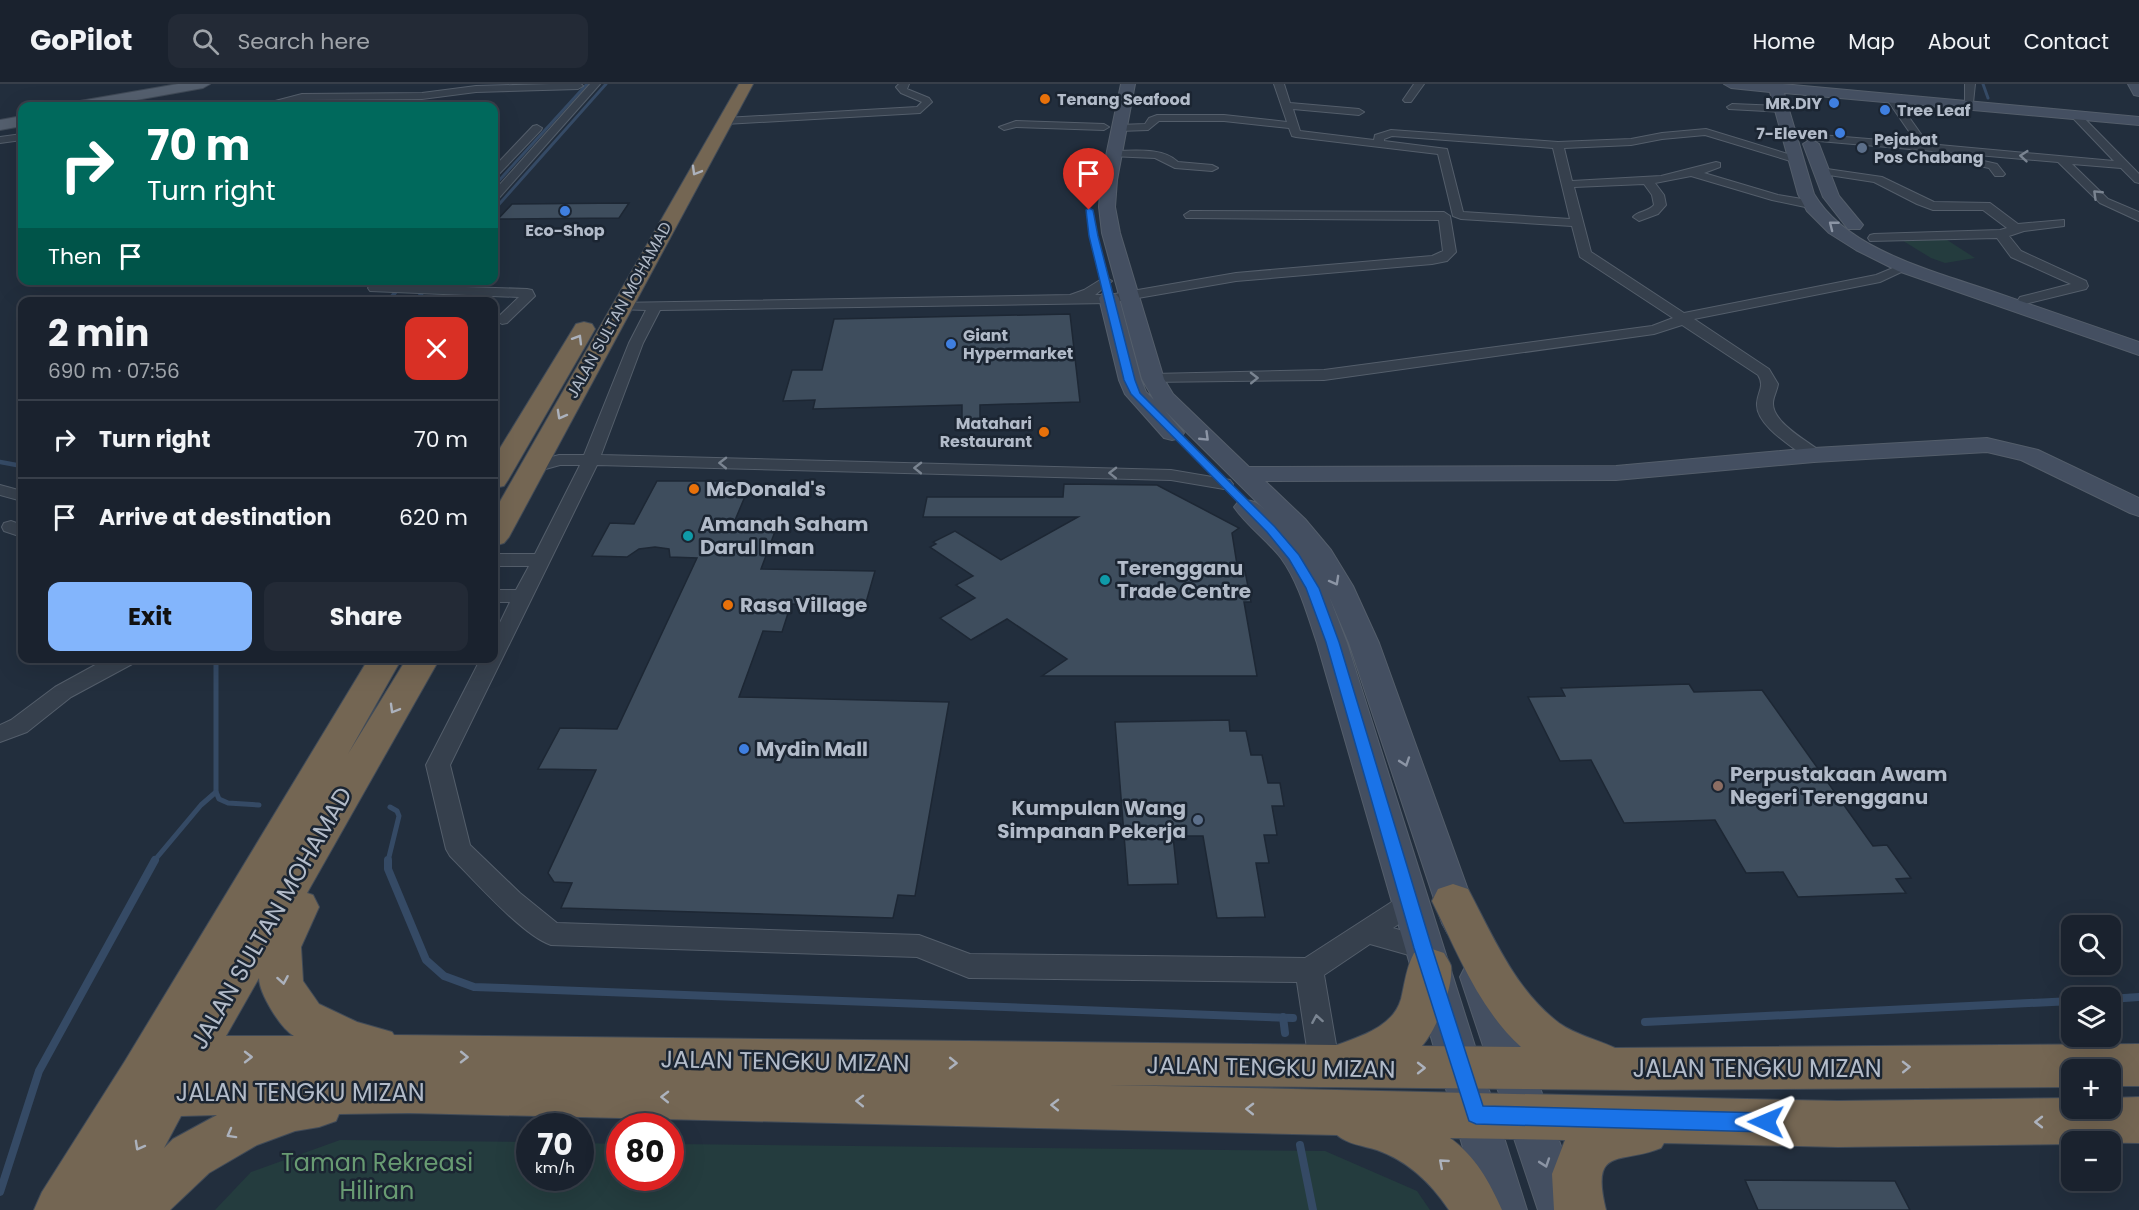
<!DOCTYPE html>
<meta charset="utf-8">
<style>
:root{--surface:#1a222e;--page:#232a36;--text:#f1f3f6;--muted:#9fa4aa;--line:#383f4a;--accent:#83b5fc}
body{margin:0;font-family:Poppins,sans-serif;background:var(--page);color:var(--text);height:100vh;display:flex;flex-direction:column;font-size:22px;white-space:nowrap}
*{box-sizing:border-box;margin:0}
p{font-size:20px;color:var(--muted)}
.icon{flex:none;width:33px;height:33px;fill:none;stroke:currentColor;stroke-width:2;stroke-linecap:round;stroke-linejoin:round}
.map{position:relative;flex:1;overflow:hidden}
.panel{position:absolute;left:18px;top:213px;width:480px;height:366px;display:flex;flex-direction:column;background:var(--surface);border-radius:12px;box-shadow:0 6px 24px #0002,0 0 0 2px var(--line)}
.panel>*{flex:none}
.banner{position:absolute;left:18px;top:18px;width:480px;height:183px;border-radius:12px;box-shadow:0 6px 24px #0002,0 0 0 2px var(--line);background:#00695c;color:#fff;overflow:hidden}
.tools{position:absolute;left:2061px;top:831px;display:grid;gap:12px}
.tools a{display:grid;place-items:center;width:60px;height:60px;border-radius:12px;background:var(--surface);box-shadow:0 6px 24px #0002,0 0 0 2px var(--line);font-size:30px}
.speed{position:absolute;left:516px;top:1029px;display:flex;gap:12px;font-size:30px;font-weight:700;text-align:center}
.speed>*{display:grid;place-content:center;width:78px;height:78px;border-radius:50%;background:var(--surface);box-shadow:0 6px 24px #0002,0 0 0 2px var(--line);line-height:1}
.speed small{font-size:15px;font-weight:400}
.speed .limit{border:9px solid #d22;background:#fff;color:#111}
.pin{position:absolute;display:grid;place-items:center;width:51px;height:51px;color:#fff;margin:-62px -26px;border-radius:50% 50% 50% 0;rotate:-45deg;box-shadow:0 0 6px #0007}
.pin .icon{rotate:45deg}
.me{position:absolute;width:66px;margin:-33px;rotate:271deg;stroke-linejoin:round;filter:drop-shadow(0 0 4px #0008)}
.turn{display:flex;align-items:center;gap:21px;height:126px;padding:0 30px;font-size:27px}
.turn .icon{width:78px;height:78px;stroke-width:2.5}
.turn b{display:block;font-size:42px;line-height:51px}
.then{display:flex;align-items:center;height:57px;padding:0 30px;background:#0003;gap:12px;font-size:22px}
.round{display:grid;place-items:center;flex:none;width:63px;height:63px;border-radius:12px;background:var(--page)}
.headline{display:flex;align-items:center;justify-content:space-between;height:102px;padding:0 30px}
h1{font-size:36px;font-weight:700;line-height:45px}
.primary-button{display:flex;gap:12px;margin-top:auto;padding:12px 30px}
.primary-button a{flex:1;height:69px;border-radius:12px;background:var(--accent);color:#111;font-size:24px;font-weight:700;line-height:69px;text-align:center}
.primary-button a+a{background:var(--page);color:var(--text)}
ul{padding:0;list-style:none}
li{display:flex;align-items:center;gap:18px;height:78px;padding:0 30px;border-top:2px solid var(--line)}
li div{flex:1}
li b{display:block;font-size:22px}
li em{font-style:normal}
header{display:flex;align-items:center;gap:36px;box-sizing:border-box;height:84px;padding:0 30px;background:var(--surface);border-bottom:2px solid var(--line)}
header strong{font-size:28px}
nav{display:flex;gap:33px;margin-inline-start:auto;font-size:21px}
.search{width:420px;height:54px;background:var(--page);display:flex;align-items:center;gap:15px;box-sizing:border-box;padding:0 21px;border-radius:12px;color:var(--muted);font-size:22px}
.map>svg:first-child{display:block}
.green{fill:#243c3e}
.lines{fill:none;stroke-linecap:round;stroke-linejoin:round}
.stream-far4{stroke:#354a65;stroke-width:3}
.stream-far3{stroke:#354a65;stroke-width:4}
.stream-far2{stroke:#354a65;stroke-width:4.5}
.stream-far1{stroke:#354a65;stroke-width:5}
.stream{stroke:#354a65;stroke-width:8}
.building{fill:#3e4d5d;stroke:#1d2734;stroke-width:1.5}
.street-casing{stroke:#545e6b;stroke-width:2}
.secondary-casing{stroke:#545e6b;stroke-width:2}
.primary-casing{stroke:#3f4956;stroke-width:2}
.highway-casing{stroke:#414b58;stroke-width:2}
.street{fill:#36404d;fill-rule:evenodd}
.secondary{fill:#444f61;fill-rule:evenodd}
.primary{fill:#545f6e;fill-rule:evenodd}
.highway{fill:#746653;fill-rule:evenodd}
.oneway{stroke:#7a8491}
.oneway2{stroke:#acb2bd}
.oneway3{stroke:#8c95a5}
.route{fill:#1a73e8;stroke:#114b97;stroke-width:1.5}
.food-dot{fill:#e8710a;stroke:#1b2532;stroke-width:2}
.shop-dot{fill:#3f7fe0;stroke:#1b2532;stroke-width:2}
.service-dot{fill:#5c6f8a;stroke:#1b2532;stroke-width:2}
.culture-dot{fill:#0f9aa8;stroke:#1b2532;stroke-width:2}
.education-dot{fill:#8d6e63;stroke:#1b2532;stroke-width:2}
.labels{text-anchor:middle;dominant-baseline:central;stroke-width:5;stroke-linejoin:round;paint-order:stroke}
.far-poi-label{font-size:16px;font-weight:bold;fill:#b2bbc9;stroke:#1b2532;text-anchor:start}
.far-street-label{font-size:16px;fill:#b2bbc9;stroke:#1b2532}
.poi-label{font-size:20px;font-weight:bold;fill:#b2bbc9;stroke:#1b2532;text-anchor:start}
.near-street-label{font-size:24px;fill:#b2bbc9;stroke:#1b2532}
.near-park-label{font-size:24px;fill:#689b72;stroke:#1b2532}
</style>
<header>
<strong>GoPilot</strong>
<div class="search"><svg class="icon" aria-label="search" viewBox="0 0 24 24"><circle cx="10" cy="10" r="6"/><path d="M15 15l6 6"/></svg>Search here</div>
<nav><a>Home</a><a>Map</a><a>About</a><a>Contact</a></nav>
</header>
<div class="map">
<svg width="2139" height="1126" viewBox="0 0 2139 1126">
<rect width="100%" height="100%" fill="#222e3d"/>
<g class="green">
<polygon points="1944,154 1975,174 1945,179 1931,174 1900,155"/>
<polygon points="340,1056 529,1058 530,1094 580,1094 581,1059 619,1060 620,1094 670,1094 671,1060 1325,1067 1417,1107 1430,1126 215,1126 251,1088"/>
</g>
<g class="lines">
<g class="stream-far4">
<polyline points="1983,0 1988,14"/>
<polyline points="494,102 587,0"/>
<polyline points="494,126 606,0"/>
</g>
<g class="stream-far3">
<polyline points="387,218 406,196"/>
<polyline points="415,218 432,196"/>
</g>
<polyline class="stream-far2" points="0,378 22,382"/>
<g class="stream-far1">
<polyline points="216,574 216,708 219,715 228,719 259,721"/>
<polyline points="154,777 201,721 216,708"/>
<polyline points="388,777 399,732 397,727 390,723"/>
</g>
<g class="stream">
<polyline points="388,776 388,785 426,876 444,892 474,903 1293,934"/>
<polyline points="2110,915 2139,913"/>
<polyline points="1283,933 1285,949"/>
<polyline points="1645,938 2072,917"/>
<polyline points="1300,1061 1313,1126"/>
<polyline points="0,1108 39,987 155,776"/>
</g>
</g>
<g class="building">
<polygon points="629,119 619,134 498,135 512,120"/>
<polygon points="1070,230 1080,318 980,321 980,336 962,336 962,321 813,325 815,316 783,317 792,286 822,286 834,235"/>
<polygon points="657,397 731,397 746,410 733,441 777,442 761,485 875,487 865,522 791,520 782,548 763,547 739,613 949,618 915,812 898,811 893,834 561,824 572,799 554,798 548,789 596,686 538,685 560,644 617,645 697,474 670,473 669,465 655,463 639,465 627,473 592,472 610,439 634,440"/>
<polygon points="1064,400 1157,401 1239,444 1232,449 1238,487 1245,487 1251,518 1244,518 1257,592 1042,592 1067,575 1007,535 971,556 940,534 975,514 956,501 973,492 930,463 936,460 933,458 955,447 1001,476 1078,433 923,433 927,413 1063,413"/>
<polygon points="1689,600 1694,608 1762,606 1873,762 1887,761 1911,794 1896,795 1906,809 1798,813 1783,788 1746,789 1715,736 1624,739 1591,676 1560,677 1528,613 1565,612 1561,604"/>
<polygon points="1229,636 1230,647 1246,647 1251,671 1262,671 1268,699 1280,699 1284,722 1272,722 1277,751 1264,751 1269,779 1256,779 1265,833 1217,834 1203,752 1173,752 1178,800 1128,801 1115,638"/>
<polygon points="1745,1096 1895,1097 1910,1126 1758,1126"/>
</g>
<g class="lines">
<g class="street-casing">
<g id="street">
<polygon points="550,0 581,0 583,2 578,5 476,8 422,15 302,16 272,22 256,22 302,10 422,9 476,2"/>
<polygon points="590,0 600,0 498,115 494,116 494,107"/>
<polygon points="899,0 909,0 907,5 929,14 932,18 920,29 725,40 720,37 725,34 917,23 922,18 901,9 896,3"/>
<path d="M1274 0H1284L1290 19 1359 25 1364 28 1359 31 1293 25 1300 47 1374 56 1375 51 1391 46 1558 58 1631 55 1662 49 1706 45 1801 74V78L1797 79 1705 51 1662 55 1631 61 1564 64 1572 97 1661 92 1716 78 1720 79V83L1704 89 1778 111 1814 117V123L1810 124 1772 116 1691 92 1655 99 1664 111 1666 121 1658 130 1639 137 1633 133C1638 127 1648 128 1654 121L1652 111 1644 100 1574 103 1591 168 1684 229 1876 191 1905 179 1912 183 1880 198 1694 235 1769 285 1778 300C1777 307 1773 313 1773 319 1772 338 1807 357 1820 367L1823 371 1820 375H1808C1793 363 1755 341 1757 319 1758 307 1765 302 1758 291L1682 241 1654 250 1324 296 1148 298 1145 295 1148 292 1153 290 1324 286 1652 242 1673 234 1580 173 1572 142 1461 135 1453 132 1438 70 1296 53 1292 52 1289 44 1224 37H1159L1148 46 1119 47 1114 44 1119 41 1145 40 1149 34 1157 31H1224L1287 38ZM1392 52 1553 64 1570 135 1463 128 1447 65 1384 57V55Z"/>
<polygon points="1414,0 1424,0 1411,18 1405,18 1403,16"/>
<polygon points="1965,0 1975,0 1973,19 1965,17"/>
<polygon points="1891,11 1894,12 1928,60 2114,77 2070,31 2079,29 2139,90 2139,99 2135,98 2121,84 2072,80 2108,115 2139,128 2139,137 2100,119 2058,78 1808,56 1803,53 1808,50 1917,59 1886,14"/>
<polygon points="1732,20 1783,22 1788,25 1783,28 1729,25 1727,23"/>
<polygon points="1016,37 1104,40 1109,43 1104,46 1016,43 1004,46 999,43"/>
<polygon points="537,41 542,44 541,46 498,91 494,92 494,83 533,42"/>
<polygon points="22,50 22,56 0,59 0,53"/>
<path d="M1114 67C1134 67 1163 63 1178 78L1212 81 1218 84 1212 87 1175 84 1155 74 1110 72V68Z"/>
<polygon points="1970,74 1997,80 2005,90 2003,92 1995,92 1989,84 1966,79 1966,75"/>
<polygon points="1820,84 1882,93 1934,118 1990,119 2018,140 2064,136 2064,142 2024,147 2009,152 2021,167 2086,197 2088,202 2086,205 2025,220 2020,219 2018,216 2020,213 2071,200 2011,173 1997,154 1870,157 1868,154 1870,151 1874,150 2000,146 2007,144 1983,126 1933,126 1917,120 1874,98 1816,89 1814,87"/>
<path d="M1190 127 1444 128 1450 132 1456 168 1447 177 1432 180 1236 197 1109 219 660 226 643 259 601 371 1171 386 1224 395 1230 396 1233 400 1230 404 1224 405 1171 396 597 381 450 681 470 761 520 809 557 839 919 851 970 870 1305 874 1401 812 1410 808 1419 812 1423 819 1419 826 1393 844 1433 856 1437 864 1433 872 1423 875 1370 860 1324 891 1340 984 1336 994 1325 998 1314 994 1310 984 1297 898 969 894 917 873 551 861C523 852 473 795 450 772L446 765 426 681 481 574H494V551L510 518H494V506H516L529 482H494V470H535L580 381H560L531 389 525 388 522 384 525 380 559 371H584L629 259 646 226 616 225 614 222 616 219 1070 211 1084 206 1105 193 1112 197 1095 211H1109L1236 189 1432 172 1443 167 1439 136 1186 134 1184 131Z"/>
<polygon points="375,200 527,205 532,206 535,212 507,239 502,240 495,236 519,213 370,207 368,204 370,201"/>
<polygon points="0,401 22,407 22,417 0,411"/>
<polygon points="11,437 22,441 22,453 4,447 2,443 4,439"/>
<polygon points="108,574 136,574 134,579 71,613 27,648 0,658 0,641 11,636 55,603"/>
</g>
</g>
<g class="secondary-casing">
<g id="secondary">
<path d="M1121 0H1135L1117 96 1115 123 1120 149 1164 295 1173 310 1249 383 1616 382 1814 364 1987 354 2038 366 2139 414V432L2130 429 2021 376 1987 368 1814 378 1616 396 1265 397 1305 435 1331 466 1353 502 1379 559 1480 839 1474 850 1461 855 1448 850 1442 839 1349 559 1329 512 1347 559 1527 1126H1481L1317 559C1307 530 1299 499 1281 474 1267 456 1247 442 1234 423L1238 418C1251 414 1257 418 1266 427L1165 327 1184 349 1180 354 1172 356 1164 354 1125 310 1119 296 1099 214 1102 210H1116L1119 214 1141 296 1146 308 1154 316 1142 295 1102 149 1099 123 1101 96Z"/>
<path d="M1724 0H1782L2139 33V41L1784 9 1814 110C1848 168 1941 189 2000 210 2047 226 2093 242 2139 258V271L1898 187 1856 166 1829 149 1807 127 1798 110 1770 8 1731 4Z"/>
<polygon points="2128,0 2139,0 2139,12 2134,11"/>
<polygon points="1811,55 1819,60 1839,112 1863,141 1860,145 1848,145 1823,113 1803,60"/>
<polygon points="1480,876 1494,881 1500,893 1584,1126 1538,1126 1460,893 1466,881"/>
</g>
</g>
<g class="primary-casing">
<g id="primary">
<polygon points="178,0 210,0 203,4 103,22 72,22 80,17"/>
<polygon points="22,32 22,42 0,46 0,36"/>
</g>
</g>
<g class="highway-casing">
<g id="highway">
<polygon points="739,0 753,0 509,453 504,459 494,462 494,428"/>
<polygon points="584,238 592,240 595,245 508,396 504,402 494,404 494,374 573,245 576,240"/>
<path d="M369 574H402L348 670 407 574H440L307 809 313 811 319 823 301 863 303 897 319 920 357 938 392 948 394 951 1337 961C1361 952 1393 943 1401 915 1405 899 1406 884 1414 869L1429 864 1444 869C1446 873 1450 878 1451 882 1454 903 1436 946 1422 962L1521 963C1478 924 1457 867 1432 817L1438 805 1453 800 1468 805C1493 852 1515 906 1559 939 1576 951 1596 955 1615 964L2139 960V1002H2110V986H2072V1003L1633 1006 1108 1001 1838 1017 2072 1014V1024H2110V1014L2139 1013V1059L2072 1058V1060L1838 1063 1664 1059 1661 1064C1620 1081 1590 1061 1606 1126H1554L1552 1090 1565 1056 1450 1054C1476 1073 1489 1097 1502 1126H1449C1431 1099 1408 1077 1377 1066 1364 1062 1347 1060 1337 1051L409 1029 339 1030 336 1037 319 1043 295 1047 257 1061 209 1089 170 1126H34L42 1108 125 977ZM259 894C259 909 280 944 294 952H226ZM217 1031 173 1055 164 1064 181 1032Z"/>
</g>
</g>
<use href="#street" class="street"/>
<use href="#secondary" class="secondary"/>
<use href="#primary" class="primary"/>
<use href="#highway" class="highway"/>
</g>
<defs><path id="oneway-chevron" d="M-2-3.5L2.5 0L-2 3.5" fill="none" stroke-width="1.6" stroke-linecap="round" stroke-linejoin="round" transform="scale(1.5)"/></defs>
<g class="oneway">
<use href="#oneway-chevron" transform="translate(2024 72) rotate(-175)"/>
<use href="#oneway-chevron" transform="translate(2097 110) rotate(-136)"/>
<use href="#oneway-chevron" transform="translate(1254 294) rotate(-1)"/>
<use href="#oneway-chevron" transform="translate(723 379) rotate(-179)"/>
<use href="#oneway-chevron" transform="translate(918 384) rotate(-179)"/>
<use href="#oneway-chevron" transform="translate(1113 389) rotate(-179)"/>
<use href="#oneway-chevron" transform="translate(1317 935) rotate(-100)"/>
</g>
<g class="oneway2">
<use href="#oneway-chevron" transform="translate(696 87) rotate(120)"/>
<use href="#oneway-chevron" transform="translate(578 255) rotate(-59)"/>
<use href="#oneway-chevron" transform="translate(561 331) rotate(119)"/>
<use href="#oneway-chevron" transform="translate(394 625) rotate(120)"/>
<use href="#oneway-chevron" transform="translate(283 896) rotate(80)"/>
<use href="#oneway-chevron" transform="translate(248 973)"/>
<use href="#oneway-chevron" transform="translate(464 973) rotate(1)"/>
<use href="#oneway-chevron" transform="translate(953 979) rotate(1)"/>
<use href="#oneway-chevron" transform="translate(1906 983) rotate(-1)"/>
<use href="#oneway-chevron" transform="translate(1421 984)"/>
<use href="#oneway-chevron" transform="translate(665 1013) rotate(-179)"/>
<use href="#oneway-chevron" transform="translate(860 1017) rotate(-179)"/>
<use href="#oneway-chevron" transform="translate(1055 1021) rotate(-179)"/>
<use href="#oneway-chevron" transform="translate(1250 1025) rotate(-179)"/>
<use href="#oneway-chevron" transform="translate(2039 1038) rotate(180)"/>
<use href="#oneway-chevron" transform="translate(231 1050) rotate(151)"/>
<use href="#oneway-chevron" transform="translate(139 1062) rotate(119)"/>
<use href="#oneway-chevron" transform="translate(1443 1079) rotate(-139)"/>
</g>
<g class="oneway3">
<use href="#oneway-chevron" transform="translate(1833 141) rotate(-142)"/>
<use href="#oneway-chevron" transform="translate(1205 353) rotate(44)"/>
<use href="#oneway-chevron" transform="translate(1335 497) rotate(61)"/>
<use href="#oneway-chevron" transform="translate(1405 678) rotate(71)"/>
<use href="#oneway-chevron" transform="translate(1545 1079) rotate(71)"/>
</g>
<polygon class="route" points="1089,124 1093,126 1098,152 1135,296 1140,309 1275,443 1299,471 1319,504 1339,558 1432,864 1483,1022 1766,1029 1773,1031 1776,1038 1773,1045 1766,1048 1476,1040 1469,1037 1414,864 1326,558 1306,504 1289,475 1267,448 1131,310 1124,296 1089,152 1086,126"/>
<g class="food-dot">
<circle cx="1045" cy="15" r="6"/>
<circle cx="1044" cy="348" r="6"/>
<circle cx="694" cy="405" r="6"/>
<circle cx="728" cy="521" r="6"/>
</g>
<g class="shop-dot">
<circle cx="1834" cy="19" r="6"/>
<circle cx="1885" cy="26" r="6"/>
<circle cx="1840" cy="49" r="6"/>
<circle cx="565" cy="127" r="6"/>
<circle cx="951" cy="260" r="6"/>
<circle cx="744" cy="665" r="6"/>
</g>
<g class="service-dot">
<circle cx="1862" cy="64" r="6"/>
<circle cx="1198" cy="736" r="6"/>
</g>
<g class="culture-dot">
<circle cx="688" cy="452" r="6"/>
<circle cx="1105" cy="496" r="6"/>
</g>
<circle class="education-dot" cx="1718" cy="702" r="6"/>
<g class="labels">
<g class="far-poi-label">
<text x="1057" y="15">Tenang Seafood</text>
<text x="1822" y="19" text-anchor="end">MR.DIY</text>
<text x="1897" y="26">Tree Leaf</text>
<text x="1828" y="49" text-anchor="end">7-Eleven</text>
<text x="1874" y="55">Pejabat<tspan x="1874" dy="18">Pos Chabang</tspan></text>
<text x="565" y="146" text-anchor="middle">Eco-Shop</text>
<text x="963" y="251">Giant<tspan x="963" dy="18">Hypermarket</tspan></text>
<text x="1032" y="339" text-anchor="end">Matahari<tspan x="1032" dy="18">Restaurant</tspan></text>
</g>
<g class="far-street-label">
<text transform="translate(619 226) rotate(-61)">JALAN SULTAN MOHAMAD</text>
</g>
<g class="poi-label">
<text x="706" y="405">McDonald's</text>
<text x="700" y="440">Amanah Saham<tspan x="700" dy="23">Darul Iman</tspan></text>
<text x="1117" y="484">Terengganu<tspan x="1117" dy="23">Trade Centre</tspan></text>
<text x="740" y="521">Rasa Village</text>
<text x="756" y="665">Mydin Mall</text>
<text x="1730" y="690">Perpustakaan Awam<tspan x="1730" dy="23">Negeri Terengganu</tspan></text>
<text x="1186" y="724" text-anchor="end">Kumpulan Wang<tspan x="1186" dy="23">Simpanan Pekerja</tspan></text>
</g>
<g class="near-street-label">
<text transform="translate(271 834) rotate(-60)">JALAN SULTAN MOHAMAD</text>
<text transform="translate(785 977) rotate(1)">JALAN TENGKU MIZAN</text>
<text transform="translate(1271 983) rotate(1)">JALAN TENGKU MIZAN</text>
<text x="1757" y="984">JALAN TENGKU MIZAN</text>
<text x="300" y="1008">JALAN TENGKU MIZAN</text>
</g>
<g class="near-park-label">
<text x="377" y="1078">Taman Rekreasi<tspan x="377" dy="28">Hiliran</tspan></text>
</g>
</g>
</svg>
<div class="tools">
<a><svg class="icon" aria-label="search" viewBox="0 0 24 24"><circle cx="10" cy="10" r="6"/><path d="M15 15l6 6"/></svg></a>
<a><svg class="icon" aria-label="layers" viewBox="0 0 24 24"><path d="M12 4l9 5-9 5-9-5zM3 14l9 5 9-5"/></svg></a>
<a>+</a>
<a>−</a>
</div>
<div class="speed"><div>70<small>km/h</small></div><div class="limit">80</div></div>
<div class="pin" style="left:1089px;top:126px;background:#d93025"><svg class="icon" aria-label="arrive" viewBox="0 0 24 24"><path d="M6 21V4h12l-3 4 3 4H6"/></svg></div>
<svg class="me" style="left:1766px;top:1038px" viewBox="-20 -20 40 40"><path d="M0-17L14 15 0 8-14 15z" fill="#1a73e8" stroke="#fff" stroke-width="4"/></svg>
<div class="banner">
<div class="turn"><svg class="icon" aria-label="right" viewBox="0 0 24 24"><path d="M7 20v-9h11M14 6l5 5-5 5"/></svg><div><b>70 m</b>Turn right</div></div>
<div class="then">Then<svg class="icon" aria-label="arrive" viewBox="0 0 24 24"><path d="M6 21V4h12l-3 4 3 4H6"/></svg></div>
</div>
<section class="panel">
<div class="headline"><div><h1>2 min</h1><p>690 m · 07:56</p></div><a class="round" style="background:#d93025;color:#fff"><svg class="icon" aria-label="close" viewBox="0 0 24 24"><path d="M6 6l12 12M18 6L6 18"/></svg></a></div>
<ul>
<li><svg class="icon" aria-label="right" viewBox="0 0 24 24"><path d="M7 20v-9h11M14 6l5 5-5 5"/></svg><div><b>Turn right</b></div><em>70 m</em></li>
<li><svg class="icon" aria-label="arrive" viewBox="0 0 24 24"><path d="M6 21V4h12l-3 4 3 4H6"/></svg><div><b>Arrive at destination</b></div><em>620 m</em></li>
</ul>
<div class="primary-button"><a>Exit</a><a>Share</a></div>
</section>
</div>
